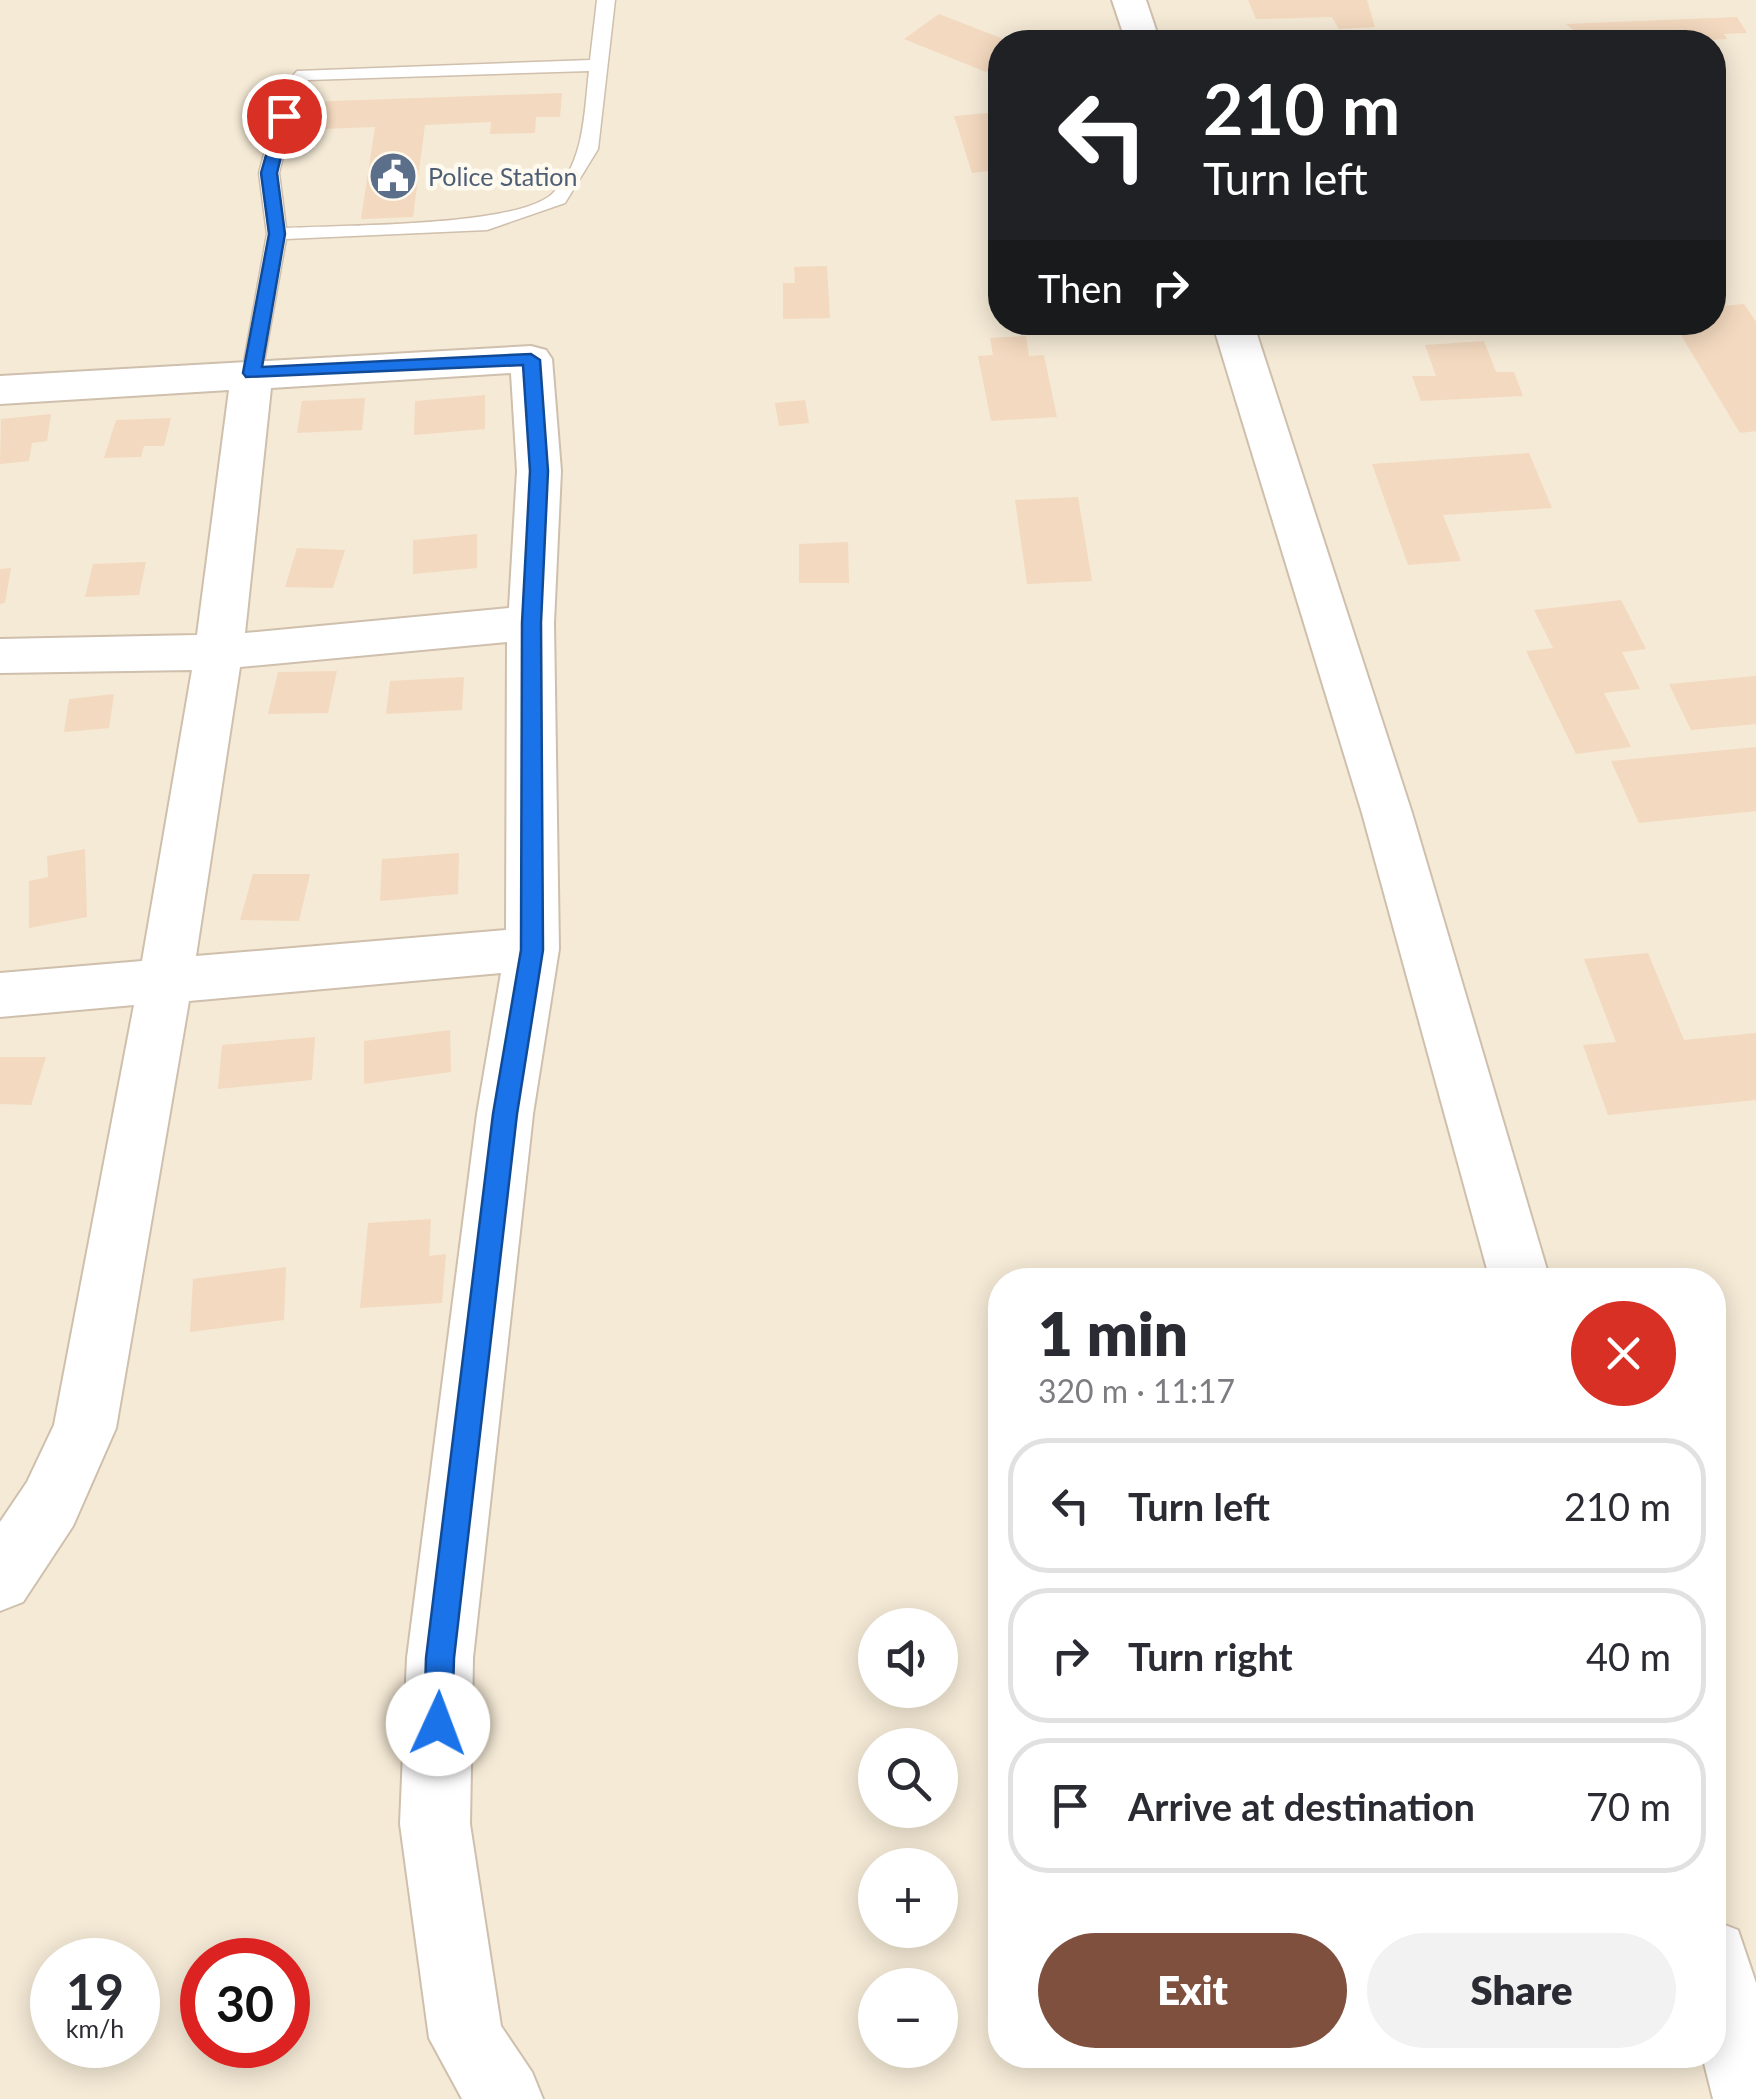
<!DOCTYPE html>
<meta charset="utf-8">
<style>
:root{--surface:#fff;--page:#f2f2f3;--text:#2b2b33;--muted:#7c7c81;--line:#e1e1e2;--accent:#80503e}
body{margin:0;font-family:Lato,sans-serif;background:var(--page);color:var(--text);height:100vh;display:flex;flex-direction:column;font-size:38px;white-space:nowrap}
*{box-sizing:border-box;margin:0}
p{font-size:32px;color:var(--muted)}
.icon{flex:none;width:55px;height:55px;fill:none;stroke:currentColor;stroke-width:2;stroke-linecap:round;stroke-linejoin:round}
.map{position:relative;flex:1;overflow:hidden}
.sheet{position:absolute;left:988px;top:1268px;width:738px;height:800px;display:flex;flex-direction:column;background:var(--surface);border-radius:40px;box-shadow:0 5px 25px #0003}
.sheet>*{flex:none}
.guide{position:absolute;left:988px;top:30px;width:738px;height:305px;border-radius:40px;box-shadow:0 5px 25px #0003;background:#202124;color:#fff;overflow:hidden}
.buttons{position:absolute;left:858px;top:1608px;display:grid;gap:20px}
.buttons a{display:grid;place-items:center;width:100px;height:100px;border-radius:50%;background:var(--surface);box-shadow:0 5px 25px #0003;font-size:50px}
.speed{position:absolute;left:30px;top:1938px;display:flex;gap:20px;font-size:50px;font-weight:700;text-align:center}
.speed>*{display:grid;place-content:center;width:130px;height:130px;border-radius:50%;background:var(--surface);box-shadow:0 5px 25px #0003;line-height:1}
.speed small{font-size:25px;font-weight:400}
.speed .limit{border:15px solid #d22;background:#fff;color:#111}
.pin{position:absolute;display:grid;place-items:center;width:85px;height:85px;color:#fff;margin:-42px;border:5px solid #fff;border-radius:50%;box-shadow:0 2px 10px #0007}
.me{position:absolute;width:110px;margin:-55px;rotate:2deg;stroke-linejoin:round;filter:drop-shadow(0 0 8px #0008)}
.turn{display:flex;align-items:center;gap:35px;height:210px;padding:0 50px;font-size:45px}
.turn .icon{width:130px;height:130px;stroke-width:2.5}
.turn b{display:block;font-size:70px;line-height:85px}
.then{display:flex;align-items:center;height:95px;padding:0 50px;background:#0003;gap:20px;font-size:38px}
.round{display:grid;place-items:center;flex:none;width:105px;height:105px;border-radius:52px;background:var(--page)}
.head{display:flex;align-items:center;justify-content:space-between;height:170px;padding:0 50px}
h1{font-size:60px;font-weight:800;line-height:75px}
.action{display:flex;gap:20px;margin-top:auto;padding:20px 50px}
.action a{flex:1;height:115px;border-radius:60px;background:var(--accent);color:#fff;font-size:40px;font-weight:800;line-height:115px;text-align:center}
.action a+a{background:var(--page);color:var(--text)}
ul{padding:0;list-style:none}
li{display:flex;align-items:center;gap:30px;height:135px;margin:0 20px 15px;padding:0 30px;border:5px solid var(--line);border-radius:40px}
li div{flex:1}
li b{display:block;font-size:38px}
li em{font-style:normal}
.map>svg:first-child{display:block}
.residential{fill:#f5ead6;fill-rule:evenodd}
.building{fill:#f3d9bf}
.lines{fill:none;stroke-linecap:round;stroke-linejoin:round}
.lane-casing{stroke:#cfbfad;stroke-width:3}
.street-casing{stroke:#cfbfad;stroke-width:4}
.lane{fill:#fff;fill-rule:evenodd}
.street{fill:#fff;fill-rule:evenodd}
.route{fill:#1a73e8;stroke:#114b97;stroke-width:2.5}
.labels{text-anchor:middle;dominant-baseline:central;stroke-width:9;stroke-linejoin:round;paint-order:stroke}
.far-service-label{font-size:25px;fill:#4e5e75;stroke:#fffaef;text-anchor:start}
</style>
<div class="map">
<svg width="1756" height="2099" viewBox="0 0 1756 2099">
<rect width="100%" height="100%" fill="#fdf7e8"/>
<path class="residential" d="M0 0H1756V2099H0ZM1000 42H1712V322H1000ZM1000 1280H1712V2055H1000ZM875 1625H940V1690H875ZM875 1745H940V1810H875ZM875 1865H940V1930H875ZM52 1960H138V2045H52ZM202 1960H288V2045H202ZM875 1985H940V2050H875Z"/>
<g class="building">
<polygon points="1248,0 1367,0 1375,27 1339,29 1332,17 1256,19"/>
<polygon points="939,14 1011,42 1000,42 1000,61 986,72 904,39"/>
<polygon points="1737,17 1747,33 1724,34 1727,39 1676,42 1621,42 1618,35 1582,37 1566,24"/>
<polygon points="562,93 560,117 536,117 535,133 490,134 491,122 425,125 413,217 361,219 375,127 298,130 304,102"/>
<polygon points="1000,112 1000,170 972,173 954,116"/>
<polygon points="989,235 1000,235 1000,294 996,294"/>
<polygon points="827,266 830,318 783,319 783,283 795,283 794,267"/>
<polygon points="1744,304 1756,322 1756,431 1740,433 1681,335 1692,334 1685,322 1712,322 1712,307"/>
<polygon points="1026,336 1029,356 1044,355 1057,417 991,421 978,356 993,355 990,338"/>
<polygon points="1484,341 1496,372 1514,372 1523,396 1421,401 1412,376 1436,376 1425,345"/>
<polygon points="485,395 485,429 414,435 415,401"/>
<polygon points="365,398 362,430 297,433 302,401"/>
<polygon points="805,400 809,423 779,426 775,403"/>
<polygon points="51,414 47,441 32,443 29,461 0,464 1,419"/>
<polygon points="171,418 164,446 144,446 141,457 104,458 116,420"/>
<polygon points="1529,453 1552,508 1443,515 1461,561 1408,565 1372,464"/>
<polygon points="1078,497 1092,581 1027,584 1015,500"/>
<polygon points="477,534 477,568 413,574 413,540"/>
<polygon points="848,542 849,583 799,583 799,544"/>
<polygon points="297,548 345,550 333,588 285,587"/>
<polygon points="146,562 139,595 85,597 93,564"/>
<polygon points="11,568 5,603 0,604 0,569"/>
<polygon points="1621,600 1646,649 1622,652 1640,689 1604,693 1631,747 1576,754 1526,651 1553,648 1534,610"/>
<polygon points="337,671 328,713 268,714 278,672"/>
<polygon points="1756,676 1756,724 1691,730 1669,684"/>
<polygon points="464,677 462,710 386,714 390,681"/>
<polygon points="114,694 109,728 64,732 69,699"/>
<polygon points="1756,747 1756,811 1639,823 1611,761"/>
<polygon points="85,849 87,917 29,928 29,881 48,877 47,856"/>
<polygon points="459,853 458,894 380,901 382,859"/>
<polygon points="253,874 310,874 299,921 240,920"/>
<polygon points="1648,953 1684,1040 1756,1033 1756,1100 1608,1115 1583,1045 1616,1042 1584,959"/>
<polygon points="450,1030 451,1072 364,1084 364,1041"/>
<polygon points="315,1037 312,1080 218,1089 222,1045"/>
<polygon points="0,1057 46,1057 31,1105 0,1104"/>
<polygon points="431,1219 429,1256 446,1254 442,1303 360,1308 368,1223"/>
<polygon points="286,1267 284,1320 190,1332 193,1279"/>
</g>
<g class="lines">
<g class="lane-casing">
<path id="lane" d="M597 0H615L598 149 565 203 487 230 286 239 262 373 259 378H245L242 373 267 234 259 173 282 88 297 71 590 60ZM589 71C584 112 585 163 552 194 516 227 340 225 286 228L279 173 300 89 308 80Z"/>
</g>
<g class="street-casing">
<g id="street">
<polygon points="1112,0 1146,0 1160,42 1126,42"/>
<polygon points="1212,322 1253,322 1412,813 1550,1280 1490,1280 1362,813"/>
<path d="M531 346 546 350 552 359 561 471 554 623 559 949 533 1114 473 1658 470 1824 501 2026 532 2072 543 2099H462L429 2038 400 1824 407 1658 477 1114 501 973 189 1001 116 1428 73 1526 23 1602 0 1611V1522L27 1482 54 1425 134 1005 0 1017V973L142 961 192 670 0 673V639L197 635 229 390 0 404V376ZM511 373 517 471 509 608 245 633 271 388ZM507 642 506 930 196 956 240 667Z"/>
<polygon points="1712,1920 1738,1930 1756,1983 1756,2099 1713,2099 1702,2055 1712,2055"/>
</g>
</g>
<use href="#lane" class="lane"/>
<use href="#street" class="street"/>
</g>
<polygon class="route" points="278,113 291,116 277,173 285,234 262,367 531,354 540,360 548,471 541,623 543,950 517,1114 454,1658 452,1724 448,1734 438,1738 428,1734 424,1724 426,1658 493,1114 521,950 522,623 530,471 523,365 246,377 243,373 269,234 261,173"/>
<defs>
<g id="civic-disc" transform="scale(2.5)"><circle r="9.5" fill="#5c6f8a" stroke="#fffaef"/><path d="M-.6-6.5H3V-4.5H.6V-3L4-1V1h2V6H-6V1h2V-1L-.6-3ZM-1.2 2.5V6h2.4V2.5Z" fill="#fff"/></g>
</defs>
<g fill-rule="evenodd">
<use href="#civic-disc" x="393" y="176"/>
</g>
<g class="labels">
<g class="far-service-label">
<text x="428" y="176">Police Station</text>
</g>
</g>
</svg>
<div class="buttons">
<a><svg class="icon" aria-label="sound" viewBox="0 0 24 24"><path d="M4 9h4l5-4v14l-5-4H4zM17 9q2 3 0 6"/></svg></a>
<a><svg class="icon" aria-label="search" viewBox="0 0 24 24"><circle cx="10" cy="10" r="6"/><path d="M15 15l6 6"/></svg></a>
<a>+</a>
<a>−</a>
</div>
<div class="speed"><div>19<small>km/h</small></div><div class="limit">30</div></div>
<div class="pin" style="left:284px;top:116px;background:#d93025"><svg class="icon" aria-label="arrive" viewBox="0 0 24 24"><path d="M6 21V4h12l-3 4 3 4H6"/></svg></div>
<svg class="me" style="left:438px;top:1724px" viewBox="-20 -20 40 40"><circle r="19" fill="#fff"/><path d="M0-13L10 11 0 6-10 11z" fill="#1a73e8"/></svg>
<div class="guide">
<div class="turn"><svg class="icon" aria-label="left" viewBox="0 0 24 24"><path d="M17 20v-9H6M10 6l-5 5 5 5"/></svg><div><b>210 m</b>Turn left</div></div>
<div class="then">Then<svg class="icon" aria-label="right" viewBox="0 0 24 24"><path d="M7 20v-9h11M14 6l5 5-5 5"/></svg></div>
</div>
<section class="sheet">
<div class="head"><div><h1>1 min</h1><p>320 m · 11:17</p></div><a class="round" style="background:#d93025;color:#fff"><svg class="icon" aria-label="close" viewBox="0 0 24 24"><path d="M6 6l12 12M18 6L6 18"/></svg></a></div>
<ul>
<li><svg class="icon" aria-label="left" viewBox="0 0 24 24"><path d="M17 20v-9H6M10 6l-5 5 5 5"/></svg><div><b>Turn left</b></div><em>210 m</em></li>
<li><svg class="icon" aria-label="right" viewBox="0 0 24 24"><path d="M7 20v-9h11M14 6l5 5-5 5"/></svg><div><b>Turn right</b></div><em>40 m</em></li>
<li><svg class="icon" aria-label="arrive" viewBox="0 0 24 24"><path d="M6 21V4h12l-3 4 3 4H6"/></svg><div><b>Arrive at destination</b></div><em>70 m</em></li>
</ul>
<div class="action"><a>Exit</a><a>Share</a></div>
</section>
</div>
